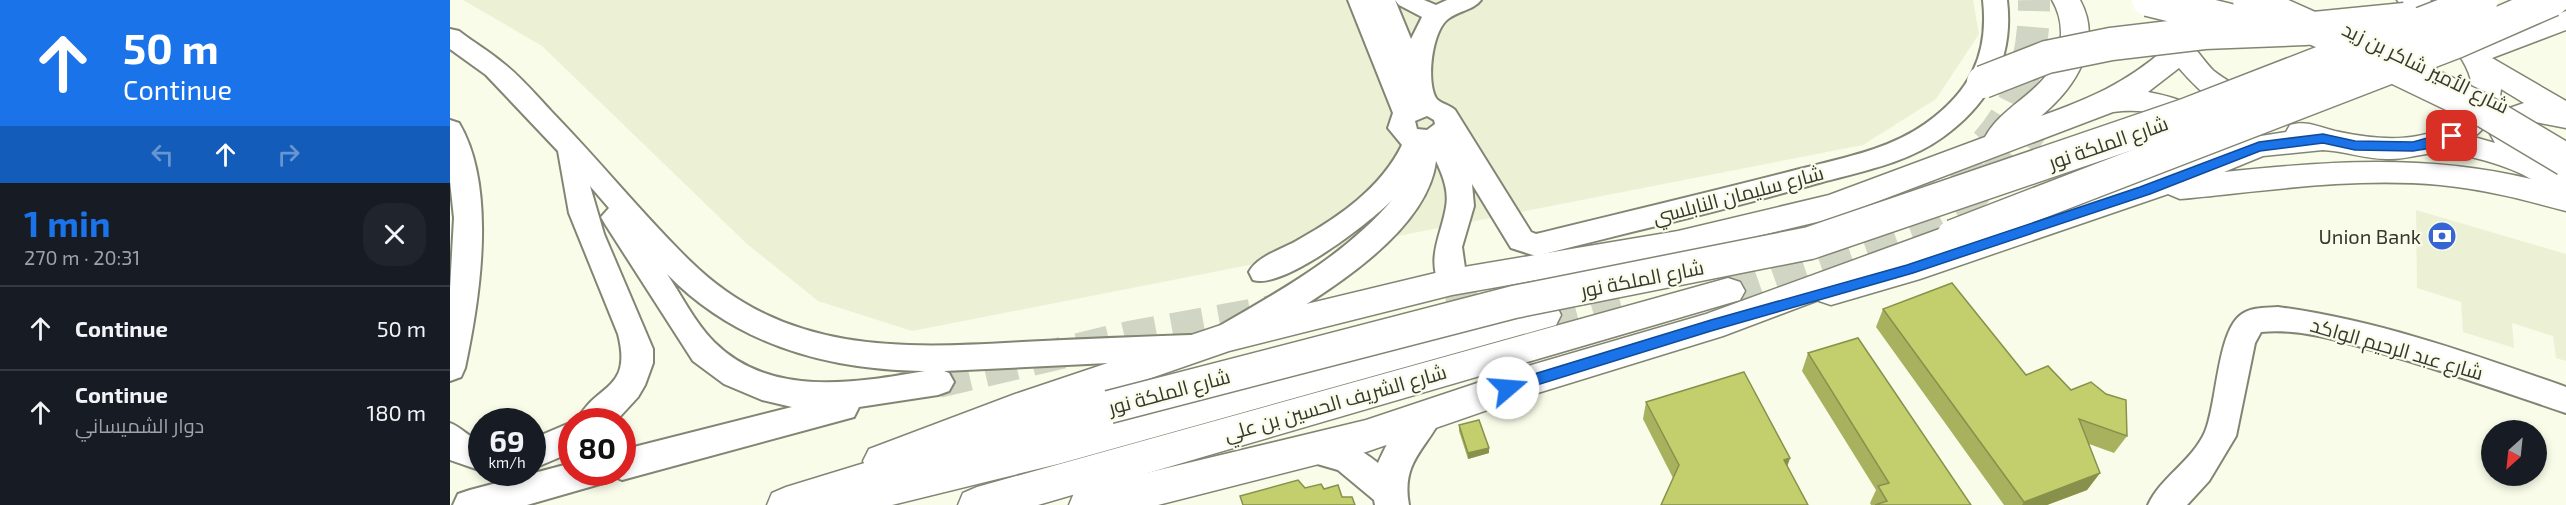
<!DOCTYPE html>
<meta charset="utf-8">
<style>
:root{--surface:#171b24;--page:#20242c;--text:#f1f3f6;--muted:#9ea1a6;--line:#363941;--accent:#1a73e8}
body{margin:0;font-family:"Exo 2",Cairo,sans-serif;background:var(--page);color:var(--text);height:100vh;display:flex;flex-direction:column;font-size:22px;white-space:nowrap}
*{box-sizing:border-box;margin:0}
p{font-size:20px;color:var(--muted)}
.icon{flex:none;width:33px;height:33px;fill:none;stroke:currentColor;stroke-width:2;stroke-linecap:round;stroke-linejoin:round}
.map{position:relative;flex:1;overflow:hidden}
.panel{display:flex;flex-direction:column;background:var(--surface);width:450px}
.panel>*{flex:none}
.banner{background:#1a73e8;color:#fff;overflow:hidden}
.needle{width:39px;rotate:207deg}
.tools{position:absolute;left:2031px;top:420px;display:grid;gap:12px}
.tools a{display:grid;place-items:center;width:66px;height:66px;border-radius:50%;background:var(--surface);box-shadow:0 3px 9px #0003;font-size:30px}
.speed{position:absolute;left:18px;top:408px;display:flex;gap:12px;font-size:30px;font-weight:700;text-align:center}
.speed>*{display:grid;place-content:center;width:78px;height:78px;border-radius:50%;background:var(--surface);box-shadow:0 3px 9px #0003;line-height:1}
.speed small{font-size:15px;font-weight:400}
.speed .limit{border:9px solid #d22;background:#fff;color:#111}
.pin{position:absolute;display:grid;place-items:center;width:51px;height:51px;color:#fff;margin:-26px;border-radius:12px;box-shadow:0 3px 9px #0006}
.me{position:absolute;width:66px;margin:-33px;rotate:72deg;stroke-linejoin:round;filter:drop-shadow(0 0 4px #0008)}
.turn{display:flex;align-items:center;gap:21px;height:126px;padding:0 24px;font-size:27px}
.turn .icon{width:78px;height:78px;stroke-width:2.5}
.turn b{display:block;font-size:42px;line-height:51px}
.lanes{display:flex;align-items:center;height:57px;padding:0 24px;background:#0003;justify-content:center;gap:30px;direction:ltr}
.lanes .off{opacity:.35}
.round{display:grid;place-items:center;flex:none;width:63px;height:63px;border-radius:24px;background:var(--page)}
.head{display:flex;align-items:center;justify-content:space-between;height:102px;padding:0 24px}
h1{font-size:36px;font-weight:700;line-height:45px;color:var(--accent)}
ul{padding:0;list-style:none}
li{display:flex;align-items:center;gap:18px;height:84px;padding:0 24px;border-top:2px solid var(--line)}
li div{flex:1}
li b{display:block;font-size:22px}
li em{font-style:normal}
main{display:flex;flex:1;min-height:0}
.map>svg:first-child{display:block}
.built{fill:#ecf1d6}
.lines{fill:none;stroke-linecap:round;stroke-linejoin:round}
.secondary-tunnel{stroke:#d1d5c3;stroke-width:32;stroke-dasharray:32 16;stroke-linecap:butt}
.primary-tunnel{stroke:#d1d5c3;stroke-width:32;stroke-dasharray:32 16;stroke-linecap:butt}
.minor-casing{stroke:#828573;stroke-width:4}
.secondary-casing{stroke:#828573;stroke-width:3}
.primary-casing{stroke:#828573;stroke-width:3}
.trunk-casing{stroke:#828573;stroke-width:3}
.minor{fill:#fff;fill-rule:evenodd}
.secondary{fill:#fff;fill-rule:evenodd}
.primary{fill:#fff;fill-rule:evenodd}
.trunk{fill:#fff;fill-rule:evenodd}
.primary-bridge-casing{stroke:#828573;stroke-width:35;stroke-linecap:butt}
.trunk-bridge-casing{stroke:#828573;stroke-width:35;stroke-linecap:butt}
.primary-bridge{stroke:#fff;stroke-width:32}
.trunk-bridge{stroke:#fff;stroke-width:32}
.wall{fill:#a8b25e}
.shaded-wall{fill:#88914c}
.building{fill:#c3cf6d;stroke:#88914c;stroke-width:1.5}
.route{fill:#1a73e8;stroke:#114b97;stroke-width:1.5}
.labels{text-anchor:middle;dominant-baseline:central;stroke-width:4.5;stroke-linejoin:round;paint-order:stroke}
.street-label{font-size:20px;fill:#363730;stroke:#f8fce8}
.poi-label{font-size:20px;fill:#363730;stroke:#f8fce8;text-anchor:end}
</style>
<main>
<section class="panel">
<div class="banner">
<div class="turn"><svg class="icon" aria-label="ahead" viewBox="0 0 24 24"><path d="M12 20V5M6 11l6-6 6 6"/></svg><div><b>50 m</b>Continue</div></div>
<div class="lanes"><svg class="icon off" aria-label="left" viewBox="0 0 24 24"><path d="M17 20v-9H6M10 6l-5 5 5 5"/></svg><svg class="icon" aria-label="ahead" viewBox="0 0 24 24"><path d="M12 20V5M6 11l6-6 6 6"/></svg><svg class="icon off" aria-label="right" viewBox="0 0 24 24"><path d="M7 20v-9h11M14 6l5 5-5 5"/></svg></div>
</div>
<div class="head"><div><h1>1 min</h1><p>270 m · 20:31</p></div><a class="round"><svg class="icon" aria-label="close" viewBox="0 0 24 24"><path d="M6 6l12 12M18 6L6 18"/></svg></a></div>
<ul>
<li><svg class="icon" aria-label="ahead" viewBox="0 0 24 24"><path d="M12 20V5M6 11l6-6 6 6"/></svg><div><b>Continue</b></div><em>50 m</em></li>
<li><svg class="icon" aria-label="ahead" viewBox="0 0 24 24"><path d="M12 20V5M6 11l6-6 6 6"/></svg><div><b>Continue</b><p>دوار الشميساني</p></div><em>180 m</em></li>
</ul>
</section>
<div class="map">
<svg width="2116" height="505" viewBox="0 0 2116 505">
<rect width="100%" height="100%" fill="#f8fce8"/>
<g class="built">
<polygon points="13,0 1523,0 1529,34 1486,99 1413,145 462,331 368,301 297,244 92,46"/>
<polygon points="1966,210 2116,254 2116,361 2106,358 2103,336 2062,323 2064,348 2013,332 2011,302 1967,288"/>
</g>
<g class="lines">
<g class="secondary-tunnel">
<polyline points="995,292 1105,281"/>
<polyline points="488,382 679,337 828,310"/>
</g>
<g class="primary-tunnel">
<path d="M1459 200C1544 157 1585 96 1584 0"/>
<path d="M1278 291 1488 217C1536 190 1569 156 1595 108"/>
<polyline points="1094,315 1168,294"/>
</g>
<g class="minor-casing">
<g id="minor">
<path d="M898 0H945L961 39 972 17 949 5 945 0H974L986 5 997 0H1031C1024 10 1008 11 998 19 982 31 976 81 986 98 989 103 1000 105 1005 110L1081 232 1086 234C1172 213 1257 193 1342 171 1387 159 1437 151 1475 124 1520 92 1539 55 1533 0H1557C1564 58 1540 103 1493 137 1456 164 1408 172 1365 184 1273 211 1179 232 1086 256L1061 248 1022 184 1024 206 1012 247 1017 282 1012 290 1002 293 992 290C975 259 991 237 996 207 999 191 993 176 986 161 976 240 855 305 793 343L782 346 771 343 767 334 771 325C834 289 896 254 943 199 921 222 833 290 803 280L799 272C807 256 833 249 848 240 889 217 931 188 952 145L938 128 943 113ZM977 116 984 120 985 124 977 130 967 129 965 121Z"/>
<path d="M0 29 9 31C23 42 39 51 53 63 71 77 86 95 101 111 149 160 191 213 240 261 335 354 449 349 572 342 628 339 684 337 740 335L751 338 755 347 751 356 740 359 494 371 499 373 504 382 499 391 488 395 409 407 404 417 393 420 172 480 160 475 157 482 77 505H3L8 494 20 490 122 463V472H172V450L342 407 312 400 274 384 243 361 155 224 151 217 159 208 140 186 154 234 203 349V363L195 385 188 397 165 422H126C145 383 183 392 168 334L119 213 108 151 36 75 0 49ZM217 274C286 345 378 370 475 371 405 383 320 398 264 342 245 323 232 296 217 274Z"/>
<path d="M0 120 9 123C47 187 30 298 15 368L11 377 0 381V289L4 218 0 181Z"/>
<path d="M1828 307C1927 320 2022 354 2116 387V413C2054 392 1992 370 1928 352 1891 341 1850 328 1811 332L1805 343 1786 436 1759 481 1737 505H1698C1711 477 1742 461 1755 432 1767 405 1767 330 1792 314 1802 307 1816 308 1828 307Z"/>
<path d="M977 401 988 405 993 415C976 450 951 461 959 505H925L924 500 888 470 850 459 846 449 850 439C877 429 908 447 928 463 938 441 953 410 977 401Z"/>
<polygon points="122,422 122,452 82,469 82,439"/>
<path d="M0 423C13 428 19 438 32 442V471L0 460Z"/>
</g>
</g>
<g class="secondary-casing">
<g id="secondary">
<path d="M1602 0H1630C1654 44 1625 88 1591 116 1641 98 1674 84 1715 49L1706 34 1710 28C1716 26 1722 24 1728 27 1732 30 1755 63 1764 71 1780 84 1805 94 1816 111L1811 118C1785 126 1746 88 1729 68L1698 92C1723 97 1752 104 1765 127L1761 134C1739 141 1729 123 1710 115 1695 110 1678 110 1663 112L1384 218 1228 255 1002 295 779 351 577 421 432 478 419 473 413 461 419 449 565 394 777 323 1002 269 1228 231 1379 195 1535 137C1554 102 1598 92 1609 50 1613 33 1611 15 1602 0Z"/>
<path d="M1947 0H1980L2000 15 2029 43 2116 11V30L2042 58 2116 101V128L2085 122 2069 126 2068 130 2078 148 2076 152 2092 156 2116 170V211C2075 200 2033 189 1990 185 1903 177 1816 191 1730 199L1718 194 1470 279 1381 305 1369 301 1364 292 1369 283 1456 258 1684 183 1798 138 1836 132 1840 125C1856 120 1869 127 1885 131 1926 140 1980 146 2012 114 2025 102 2024 82 2016 67 2007 47 1986 31 1968 18 1961 12 1953 8 1947 0ZM2051 89 2074 103 2045 113 2038 130 2045 143 2024 137C2039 125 2050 108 2051 89ZM1873 150C1894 151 1915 159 1937 159 1955 160 1971 153 1988 153 2012 152 2060 166 2081 179 1978 154 1878 161 1774 172L1813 156Z"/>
</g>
</g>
<g class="primary-casing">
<g id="primary">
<polygon points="1278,278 1290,282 1295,291 1290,300 588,505 508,505 513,493 527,487"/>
<polygon points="1094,301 1106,305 1111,315 1106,325 608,464 442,505 351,505 356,493 370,487 608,432"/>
</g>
</g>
<g class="trunk-casing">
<g id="trunk">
<polygon points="1503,224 1515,227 1519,236 1515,245 1273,336 1078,396 916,452 708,505 619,505 624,493 638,487 916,420 1078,366 1256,314"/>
<polygon points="659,391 672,396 677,407 672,418 391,505 317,505 322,493 336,487 519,431"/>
</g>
</g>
<use href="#minor" class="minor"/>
<use href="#secondary" class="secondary"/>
<use href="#primary" class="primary"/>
<use href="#trunk" class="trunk"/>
<g class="primary-bridge-casing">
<g id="primary-bridge">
<polyline points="1799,0 1871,32"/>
<polyline points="1923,57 2029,108 2116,160"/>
</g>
</g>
<g class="trunk-bridge-casing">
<g id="trunk-bridge">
<polyline points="1698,0 1784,21"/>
<polyline points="1533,82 1597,57 1661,44 1754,33 1854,29 1955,19"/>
<polyline points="1503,236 2006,42 2102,0"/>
<polyline points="659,407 1064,302 1360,243 1735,115 2032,0"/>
</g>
</g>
<use href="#primary-bridge" class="primary-bridge"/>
<use href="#trunk-bridge" class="trunk-bridge"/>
</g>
<g class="wall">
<polygon points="1433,309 1576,375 1621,390 1677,436 1664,453 1639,444 1650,473 1637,490 1597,505 1554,505 1426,327"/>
<polygon points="1358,353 1521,505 1421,505 1420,503 1426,490 1352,371"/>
<polygon points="1196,402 1340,458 1337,467 1223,478 1193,419"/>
<polygon points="1009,425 1039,453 1018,459 1009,431"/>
</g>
<g class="shaded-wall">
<polygon points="1039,448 1039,453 1018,459 1018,453"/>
<polygon points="1340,458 1334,475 1334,460"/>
<polygon points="1650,473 1637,490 1597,505 1572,505 1574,502"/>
</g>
<g class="building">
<polygon points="1502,283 1576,375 1598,366 1621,390 1641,382 1656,394 1676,400 1677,436 1629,419 1650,473 1574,502 1433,309"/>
<polygon points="1408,338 1521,505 1425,505 1437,501 1428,486 1439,483 1358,353"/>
<polygon points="1294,372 1340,458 1334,460 1358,505 1211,505 1229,465 1196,402"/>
<polygon points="1029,420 1039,448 1018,453 1009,425"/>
<polygon points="848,480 855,488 871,484 874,489 888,485 892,497 902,497 905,505 793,505 790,496"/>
</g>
<polygon class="route" points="2002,131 2006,133 2006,139 1988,147 1963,151 1905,150 1873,143 1810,151 1700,194 1463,273 1261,331 1058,394 1050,388 1058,382 1261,320 1457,265 1690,187 1809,142 1873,134 1905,141 1963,142"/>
<defs>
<g id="bank-disc" transform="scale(1.5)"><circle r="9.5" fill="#3764d4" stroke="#f8fce8"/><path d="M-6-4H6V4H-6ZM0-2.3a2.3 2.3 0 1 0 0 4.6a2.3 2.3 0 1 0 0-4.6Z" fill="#fff"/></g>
</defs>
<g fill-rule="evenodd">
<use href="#bank-disc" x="1992" y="236"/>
</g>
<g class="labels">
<g class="street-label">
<text transform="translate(1976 67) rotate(26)">شارع الأمير شاكر بن زيد</text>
<text transform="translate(1658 142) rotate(-19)">شارع الملكة نور</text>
<text transform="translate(1288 194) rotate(-15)">شارع سليمان النابلسي</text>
<text transform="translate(1192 278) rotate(-11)">شارع الملكة نور</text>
<text transform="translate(1947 348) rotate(16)">شارع عبد الرحيم الواكد</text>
<text transform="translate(719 391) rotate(-15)">شارع الملكة نور</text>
<text transform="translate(885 402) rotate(-16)">شارع الشريف الحسين بن علي</text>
</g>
<g class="poi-label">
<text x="1971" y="236">Union Bank</text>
</g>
</g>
</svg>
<div class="tools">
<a><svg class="needle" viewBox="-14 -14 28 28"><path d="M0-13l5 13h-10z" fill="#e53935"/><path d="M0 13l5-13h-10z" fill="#9ea1a6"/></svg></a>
</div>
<div class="speed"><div>69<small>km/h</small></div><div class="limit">80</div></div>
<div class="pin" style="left:2002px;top:136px;background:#d93025"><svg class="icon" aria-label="arrive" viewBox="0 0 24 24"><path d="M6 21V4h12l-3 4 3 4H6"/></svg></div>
<svg class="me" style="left:1058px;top:388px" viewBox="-20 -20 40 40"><circle r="19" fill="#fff"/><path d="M0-13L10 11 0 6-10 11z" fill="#1a73e8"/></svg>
</div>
</main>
